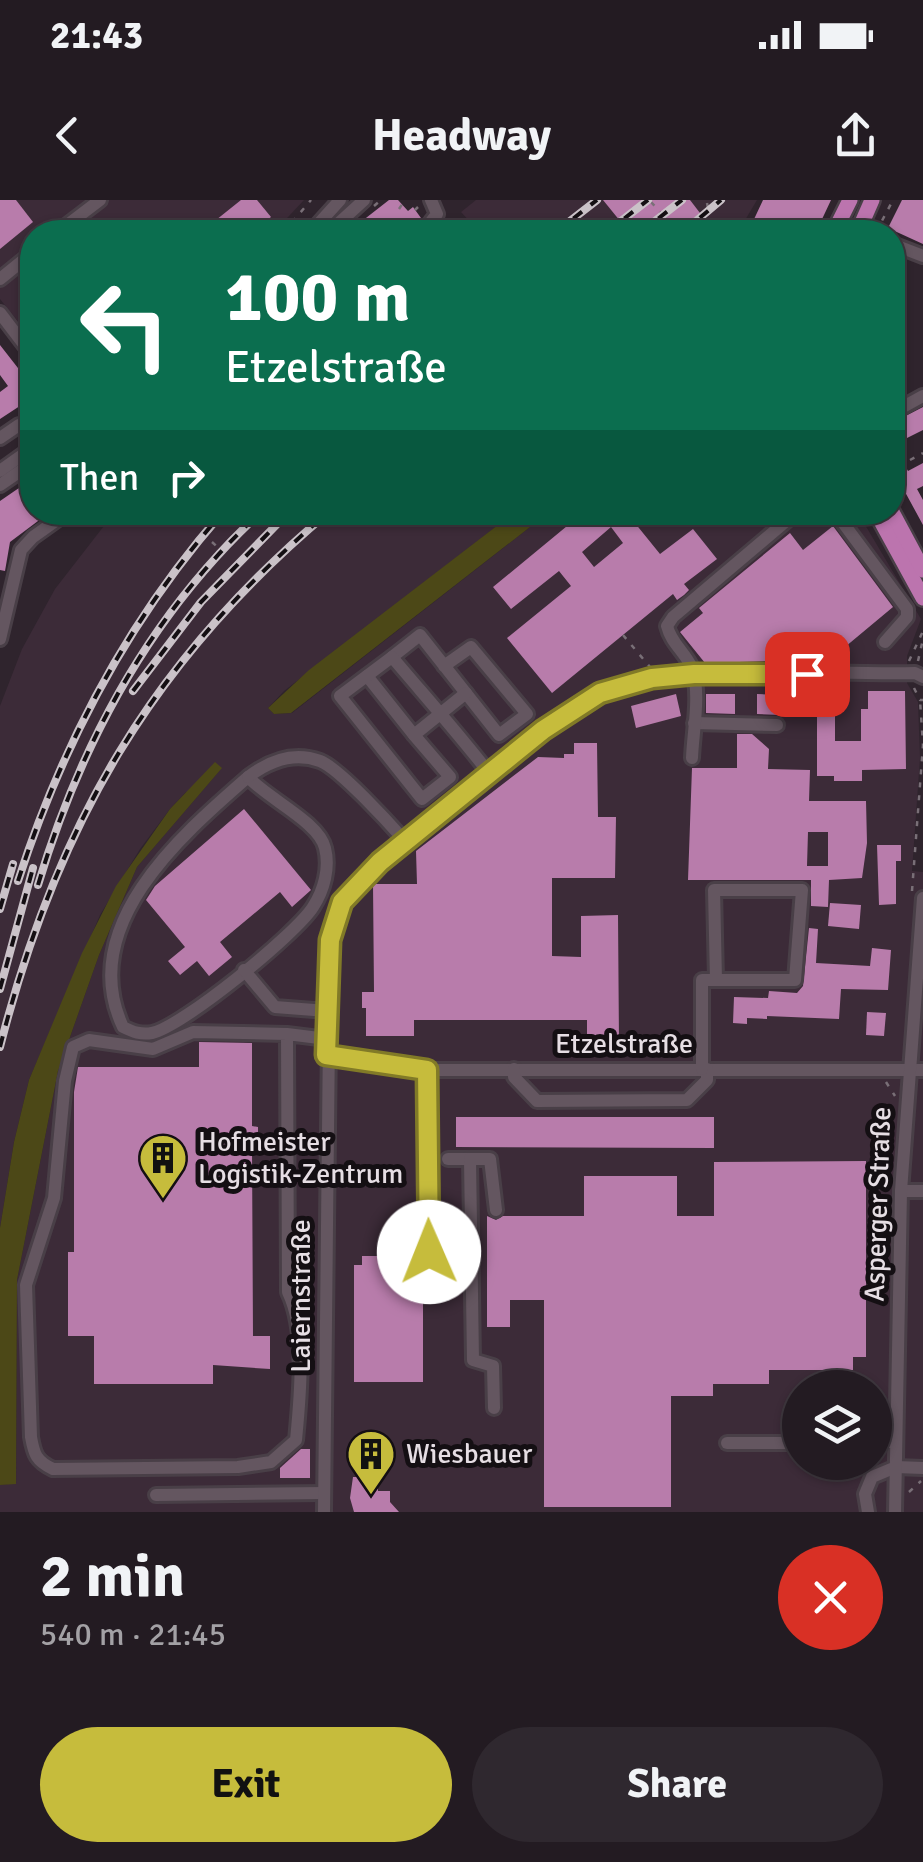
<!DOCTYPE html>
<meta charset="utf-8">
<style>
:root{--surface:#231b22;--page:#2f282f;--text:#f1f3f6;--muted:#a3a1a5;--line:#403940;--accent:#c6bc3c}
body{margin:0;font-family:Signika,sans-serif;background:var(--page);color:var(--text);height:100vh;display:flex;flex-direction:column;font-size:38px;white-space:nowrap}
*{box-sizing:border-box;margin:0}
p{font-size:32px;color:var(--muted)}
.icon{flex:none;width:55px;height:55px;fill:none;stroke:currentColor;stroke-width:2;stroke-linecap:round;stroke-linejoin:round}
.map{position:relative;height:1312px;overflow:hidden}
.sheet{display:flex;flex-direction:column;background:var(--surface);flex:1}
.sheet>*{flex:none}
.hud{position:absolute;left:20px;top:20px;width:885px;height:305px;border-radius:40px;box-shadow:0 2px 8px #0004,0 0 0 2px var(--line);background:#0b6e4f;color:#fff;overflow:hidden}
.buttons{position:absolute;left:782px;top:1170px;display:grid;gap:20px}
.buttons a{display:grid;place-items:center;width:110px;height:110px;border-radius:50%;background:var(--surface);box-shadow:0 2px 8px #0004,0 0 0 2px var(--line);font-size:50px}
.pin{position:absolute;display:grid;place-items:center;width:85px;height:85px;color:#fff;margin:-42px;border-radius:20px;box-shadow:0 5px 15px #0006}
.me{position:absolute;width:110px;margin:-55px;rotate:359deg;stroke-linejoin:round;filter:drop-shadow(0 0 8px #0008)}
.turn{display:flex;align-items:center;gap:35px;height:210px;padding:0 40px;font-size:45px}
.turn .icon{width:130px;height:130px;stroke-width:2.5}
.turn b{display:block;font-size:70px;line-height:85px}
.then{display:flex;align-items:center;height:95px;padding:0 40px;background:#0003;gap:20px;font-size:38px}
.round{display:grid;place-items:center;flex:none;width:105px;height:105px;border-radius:52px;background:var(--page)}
.headline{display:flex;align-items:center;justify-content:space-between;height:170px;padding:0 40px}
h1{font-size:60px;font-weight:700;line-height:75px}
.action{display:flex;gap:20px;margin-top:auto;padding:20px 40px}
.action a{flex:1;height:115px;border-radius:60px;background:var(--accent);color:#111;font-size:40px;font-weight:700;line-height:115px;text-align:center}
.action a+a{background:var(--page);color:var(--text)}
.status{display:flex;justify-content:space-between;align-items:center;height:70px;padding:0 50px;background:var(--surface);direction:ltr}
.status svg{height:28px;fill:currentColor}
header{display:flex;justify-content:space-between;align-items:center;height:130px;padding:0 40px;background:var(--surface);font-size:45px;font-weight:700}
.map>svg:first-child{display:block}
.built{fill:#3c2b38;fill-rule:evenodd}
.green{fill:#4c4817}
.building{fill:#b87cab;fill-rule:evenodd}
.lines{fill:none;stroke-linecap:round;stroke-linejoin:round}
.minor-casing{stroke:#493f47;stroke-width:18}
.major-casing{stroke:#493f47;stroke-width:20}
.path{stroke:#796f77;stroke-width:2.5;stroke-dasharray:5 8;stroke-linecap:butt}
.minor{stroke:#645660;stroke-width:12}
.major{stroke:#bc74ae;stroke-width:15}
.rail-casing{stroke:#cac2c8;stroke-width:8}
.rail{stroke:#140f13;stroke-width:4;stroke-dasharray:11;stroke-linecap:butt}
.route-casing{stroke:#817a27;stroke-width:25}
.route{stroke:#c6bc3c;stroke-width:18}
.labels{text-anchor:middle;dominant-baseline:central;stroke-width:10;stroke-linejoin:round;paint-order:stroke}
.street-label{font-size:28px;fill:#e6dee4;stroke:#140f13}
.poi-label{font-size:28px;fill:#e6dee4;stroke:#140f13;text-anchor:start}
</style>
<div class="status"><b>21:43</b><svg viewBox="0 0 49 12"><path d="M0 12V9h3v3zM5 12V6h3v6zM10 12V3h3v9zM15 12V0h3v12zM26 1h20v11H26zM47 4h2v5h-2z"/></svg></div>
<header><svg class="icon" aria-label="back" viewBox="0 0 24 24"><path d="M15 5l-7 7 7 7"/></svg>Headway<svg class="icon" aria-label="share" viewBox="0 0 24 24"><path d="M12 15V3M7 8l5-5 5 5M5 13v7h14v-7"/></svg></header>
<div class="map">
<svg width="923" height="1312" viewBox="0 0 923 1312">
<rect width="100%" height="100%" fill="#2f242d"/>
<g class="built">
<polygon points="0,0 304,0 274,32 32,32 32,139 0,99"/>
<polygon points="476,0 757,0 738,32 465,32 473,25 461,12"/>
<path d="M114 313H514L284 491 268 508 274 514 292 513 548 313H858L921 419 907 456V483L918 502 920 558 912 671 923 672V1312H0V1285L16 1283 17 1080 58 871 99 755 137 667 221 569 185 593 170 609 140 649 100 715 29 880 14 942 0 1028V506L22 449 55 389ZM800 1188H875V1262H800Z"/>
</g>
<g class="green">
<polygon points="515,312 548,313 291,513 274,514 268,508 309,470"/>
<polygon points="215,562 222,568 137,667 99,755 58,871 17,1080 16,1284 0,1285 0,1028 14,942 29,880 82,753 116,686 170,609"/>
</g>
<g class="building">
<polygon points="0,0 16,0 33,22 0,49"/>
<polygon points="241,0 257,0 271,17 252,32 201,32"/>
<polygon points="389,0 398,0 408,11 413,7 421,18 413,32 348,32"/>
<polygon points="603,0 690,0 700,13 677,32 629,32"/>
<polygon points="763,0 831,0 816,32 748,32"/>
<polygon points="902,0 923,0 923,44 888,28"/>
<polygon points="0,145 32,186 32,198 0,219 0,192 8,186 0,175"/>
<polygon points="923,207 923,230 893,245 908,271 923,263 923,286 917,289 923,300 923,325 892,268 892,223"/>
<polygon points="32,279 32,312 50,312 10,342 5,371 0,370 0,301"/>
<path d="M584 312H626L660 354 693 329 717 359 684 384 689 390 684 395 677 400 673 394 552 493 507 438 571 386 559 371 511 409 493 387ZM611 327 623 343 594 367 582 352Z"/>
<polygon points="833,326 893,407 833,457 814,435 814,462 791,461 784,452 773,461 705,463 680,432 703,413 699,408 790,333 803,350"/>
<polygon points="817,486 846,487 845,508 835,507 835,541 861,541 861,509 868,509 868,491 905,491 906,569 862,570 862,581 834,581 834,576 817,576"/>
<polygon points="676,494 681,516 636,528 631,506"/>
<polygon points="706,494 735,494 735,514 706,513"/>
<polygon points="757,494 779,495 779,515 757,514"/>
<path d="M737 534H752L769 549 768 569 810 570 809 601H866L867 643 862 678 829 680 828 707 811 706V680H688L692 568H737ZM808 632H828V666H807Z"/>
<polygon points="574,543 597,543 598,617 616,617 615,678 552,678 552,756 581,757 581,716 618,715 619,843 587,843 587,820 414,820 414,836 366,836 366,808 362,808 362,792 374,792 373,684 417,684 416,651 538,557 564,558 564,554 574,554"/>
<polygon points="244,609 311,690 292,707 280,692 220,742 232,757 209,776 197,761 180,775 168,761 185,747 146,700 155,686"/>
<polygon points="877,645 901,645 901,661 896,661 896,704 879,705"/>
<polygon points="830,703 861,705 859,729 828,726"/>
<polygon points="809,728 818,729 816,763 870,766 872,748 891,750 888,790 841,789 839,819 767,816 767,819 747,818 747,824 733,823 734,797 768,798 769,791 797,793 803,786"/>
<polygon points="867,812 886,813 884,836 866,835"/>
<polygon points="199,842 252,843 252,926 258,927 258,949 252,949 253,1136 270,1136 270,1169 213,1165 213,1184 94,1184 94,1136 68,1136 68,1052 74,1052 74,892 78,867 199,867"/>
<polygon points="456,917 714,917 714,948 456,947"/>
<polygon points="866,961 866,1157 853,1157 853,1170 769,1170 769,1184 713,1184 713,1196 671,1196 671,1307 544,1307 544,1100 510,1100 510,1127 487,1127 487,1016 496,1020 503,1016 584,1016 584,976 677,976 677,1016 714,1016 714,962"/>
<polygon points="362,1056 420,1056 423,1060 423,1182 354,1182 354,1065 362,1065"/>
<polygon points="301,1249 310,1249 310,1278 280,1278 280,1268"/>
<polygon points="353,1277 378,1277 378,1291 390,1291 390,1302 399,1312 354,1312 350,1298"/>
</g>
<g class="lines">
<g class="minor-casing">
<g id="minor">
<polyline points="58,32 100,0"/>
<polyline points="311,32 340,0"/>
<polyline points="329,32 364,0"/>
<polyline points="423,32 437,14 431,0"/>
<polyline points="892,44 923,56"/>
<polyline points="0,79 32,53"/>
<polyline points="0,113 32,155"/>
<polyline points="892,213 923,196"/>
<polyline points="0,238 19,225"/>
<polyline points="0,271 32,248"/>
<polyline points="0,285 32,263"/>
<polyline points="835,312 907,409 907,417 885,442"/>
<polyline points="0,439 21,350 33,337 68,312"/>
<polyline points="392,457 420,435 499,535 527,514 471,447 444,466"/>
<polyline points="367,476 414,535"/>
<path d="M466 493 414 535 450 577 422 599 340 496 392 457C424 495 458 533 489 573"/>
<polyline points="694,523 777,525"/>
<path d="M692 558C693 531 701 493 692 468 685 452 671 443 667 426L673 417 797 312"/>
<path d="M248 577C268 599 319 622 325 648 330 668 324 690 313 707 296 734 182 827 152 833 141 835 133 832 123 827 76 727 179 637 248 577Z"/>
<path d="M248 577C269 561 293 551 320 561 339 568 390 624 405 641"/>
<polyline points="244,770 275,807 327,811"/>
<path d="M287 834 193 832 153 849 89 840 73 847 65 881 54 998 26 1085 31 1237C34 1254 36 1261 53 1269L238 1267 271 1262 296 1240C300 1198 307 1131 288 1092L287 834 327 839"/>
<polyline points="327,855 427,870 923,870"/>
<polyline points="514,869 514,877 537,901 687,900 707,880 707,869"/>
<polyline points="702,869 702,780 795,780 802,690 714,690 716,780"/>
<polyline points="427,870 429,1052"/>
<polyline points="448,959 470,959"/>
<polyline points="901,991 923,991"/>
<polyline points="494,1208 493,1166 473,1160 470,959 490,959 496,1010"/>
<polyline points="875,1242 896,1242"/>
<polyline points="727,1243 800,1243"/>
<polyline points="156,1295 324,1293"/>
<path d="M324 1312 330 740C343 682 391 652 435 617 480 580 534 527 585 501 671 456 817 476 915 473L923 477"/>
<polyline points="868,1312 865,1294 872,1277 896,1267 923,1268"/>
<polyline points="895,1312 901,991 923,698"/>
</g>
</g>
<g class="major-casing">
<g id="major">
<polyline points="834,32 850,0"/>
<polyline points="858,32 872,0"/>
<polyline points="876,312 923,398"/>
<polyline points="892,312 923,370"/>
</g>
</g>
<g class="path">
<polyline points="651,2 661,13"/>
<polyline points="707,3 708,8"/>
<polyline points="374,6 381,0"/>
<polyline points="399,9 405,0"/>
<polyline points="415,10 418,7"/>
<polyline points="284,32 311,0"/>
<polyline points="876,32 893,0"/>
<polyline points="25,215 32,204"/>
<polyline points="910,260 923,253"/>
<polyline points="212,342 224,353"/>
<polyline points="623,435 650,467"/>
<polyline points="909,461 923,431"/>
<polyline points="918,461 923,439"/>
<polyline points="914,488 920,500 923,500"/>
<polyline points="912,691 923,545 920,500"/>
<polyline points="886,882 895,896"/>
<polyline points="909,1292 921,1281"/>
</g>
<use href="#minor" class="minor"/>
<use href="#major" class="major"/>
<g class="rail-casing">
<g id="rail">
<polyline points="556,32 597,0"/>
<polyline points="607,32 648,0"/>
<polyline points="641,32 682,0"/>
<polyline points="683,32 721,0"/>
<polyline points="133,491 201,402 289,312"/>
<path d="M18 681C62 545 128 420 223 312"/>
<path d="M38 685C81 542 150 414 261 312"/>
<polyline points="0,709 13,664"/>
<polyline points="0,789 33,668"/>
<path d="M0 847C56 626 153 459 329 312"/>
</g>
</g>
<use href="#rail" class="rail"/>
</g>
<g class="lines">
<g class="route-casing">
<polyline id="route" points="429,1052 427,870 326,855 330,740 342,702 380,662 543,530 600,493 652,478 694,474 807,474"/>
</g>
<use href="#route" class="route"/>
</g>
<defs>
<g id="building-pin" transform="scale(2.5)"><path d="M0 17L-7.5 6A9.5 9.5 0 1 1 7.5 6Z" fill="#c6bc3c" stroke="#140f13"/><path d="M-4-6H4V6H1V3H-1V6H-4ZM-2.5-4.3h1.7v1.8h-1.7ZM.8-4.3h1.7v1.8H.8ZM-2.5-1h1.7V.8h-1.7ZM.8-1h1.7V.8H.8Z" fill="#111"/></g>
</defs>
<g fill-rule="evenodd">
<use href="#building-pin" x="163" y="958"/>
<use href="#building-pin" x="371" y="1254"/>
</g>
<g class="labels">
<g class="street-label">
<text x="624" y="844">Etzelstraße</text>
<text transform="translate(878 1004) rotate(-88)">Asperger Straße</text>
<text transform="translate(301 1096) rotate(-90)">Laiernstraße</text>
</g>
<g class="poi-label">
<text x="198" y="942">Hofmeister<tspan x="198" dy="32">Logistik-Zentrum</tspan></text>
<text x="406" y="1254">Wiesbauer</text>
</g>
</g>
</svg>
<div class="buttons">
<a><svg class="icon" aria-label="layers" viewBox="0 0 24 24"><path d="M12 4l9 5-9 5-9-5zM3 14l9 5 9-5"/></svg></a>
</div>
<div class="pin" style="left:807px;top:474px;background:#d93025"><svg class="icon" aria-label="arrive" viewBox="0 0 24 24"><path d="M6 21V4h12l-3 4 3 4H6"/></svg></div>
<svg class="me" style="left:429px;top:1052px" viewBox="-20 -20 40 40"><circle r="19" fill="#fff"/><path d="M0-13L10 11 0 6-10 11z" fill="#c6bc3c"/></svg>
<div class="hud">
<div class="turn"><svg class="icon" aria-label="left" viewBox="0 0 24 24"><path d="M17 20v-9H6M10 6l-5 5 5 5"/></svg><div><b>100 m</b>Etzelstraße</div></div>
<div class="then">Then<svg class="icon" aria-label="right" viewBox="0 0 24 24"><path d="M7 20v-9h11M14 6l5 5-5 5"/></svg></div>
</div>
</div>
<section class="sheet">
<div class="headline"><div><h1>2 min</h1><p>540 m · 21:45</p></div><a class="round" style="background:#d93025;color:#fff"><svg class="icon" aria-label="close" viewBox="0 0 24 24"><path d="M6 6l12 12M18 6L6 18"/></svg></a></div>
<div class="action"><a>Exit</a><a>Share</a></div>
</section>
